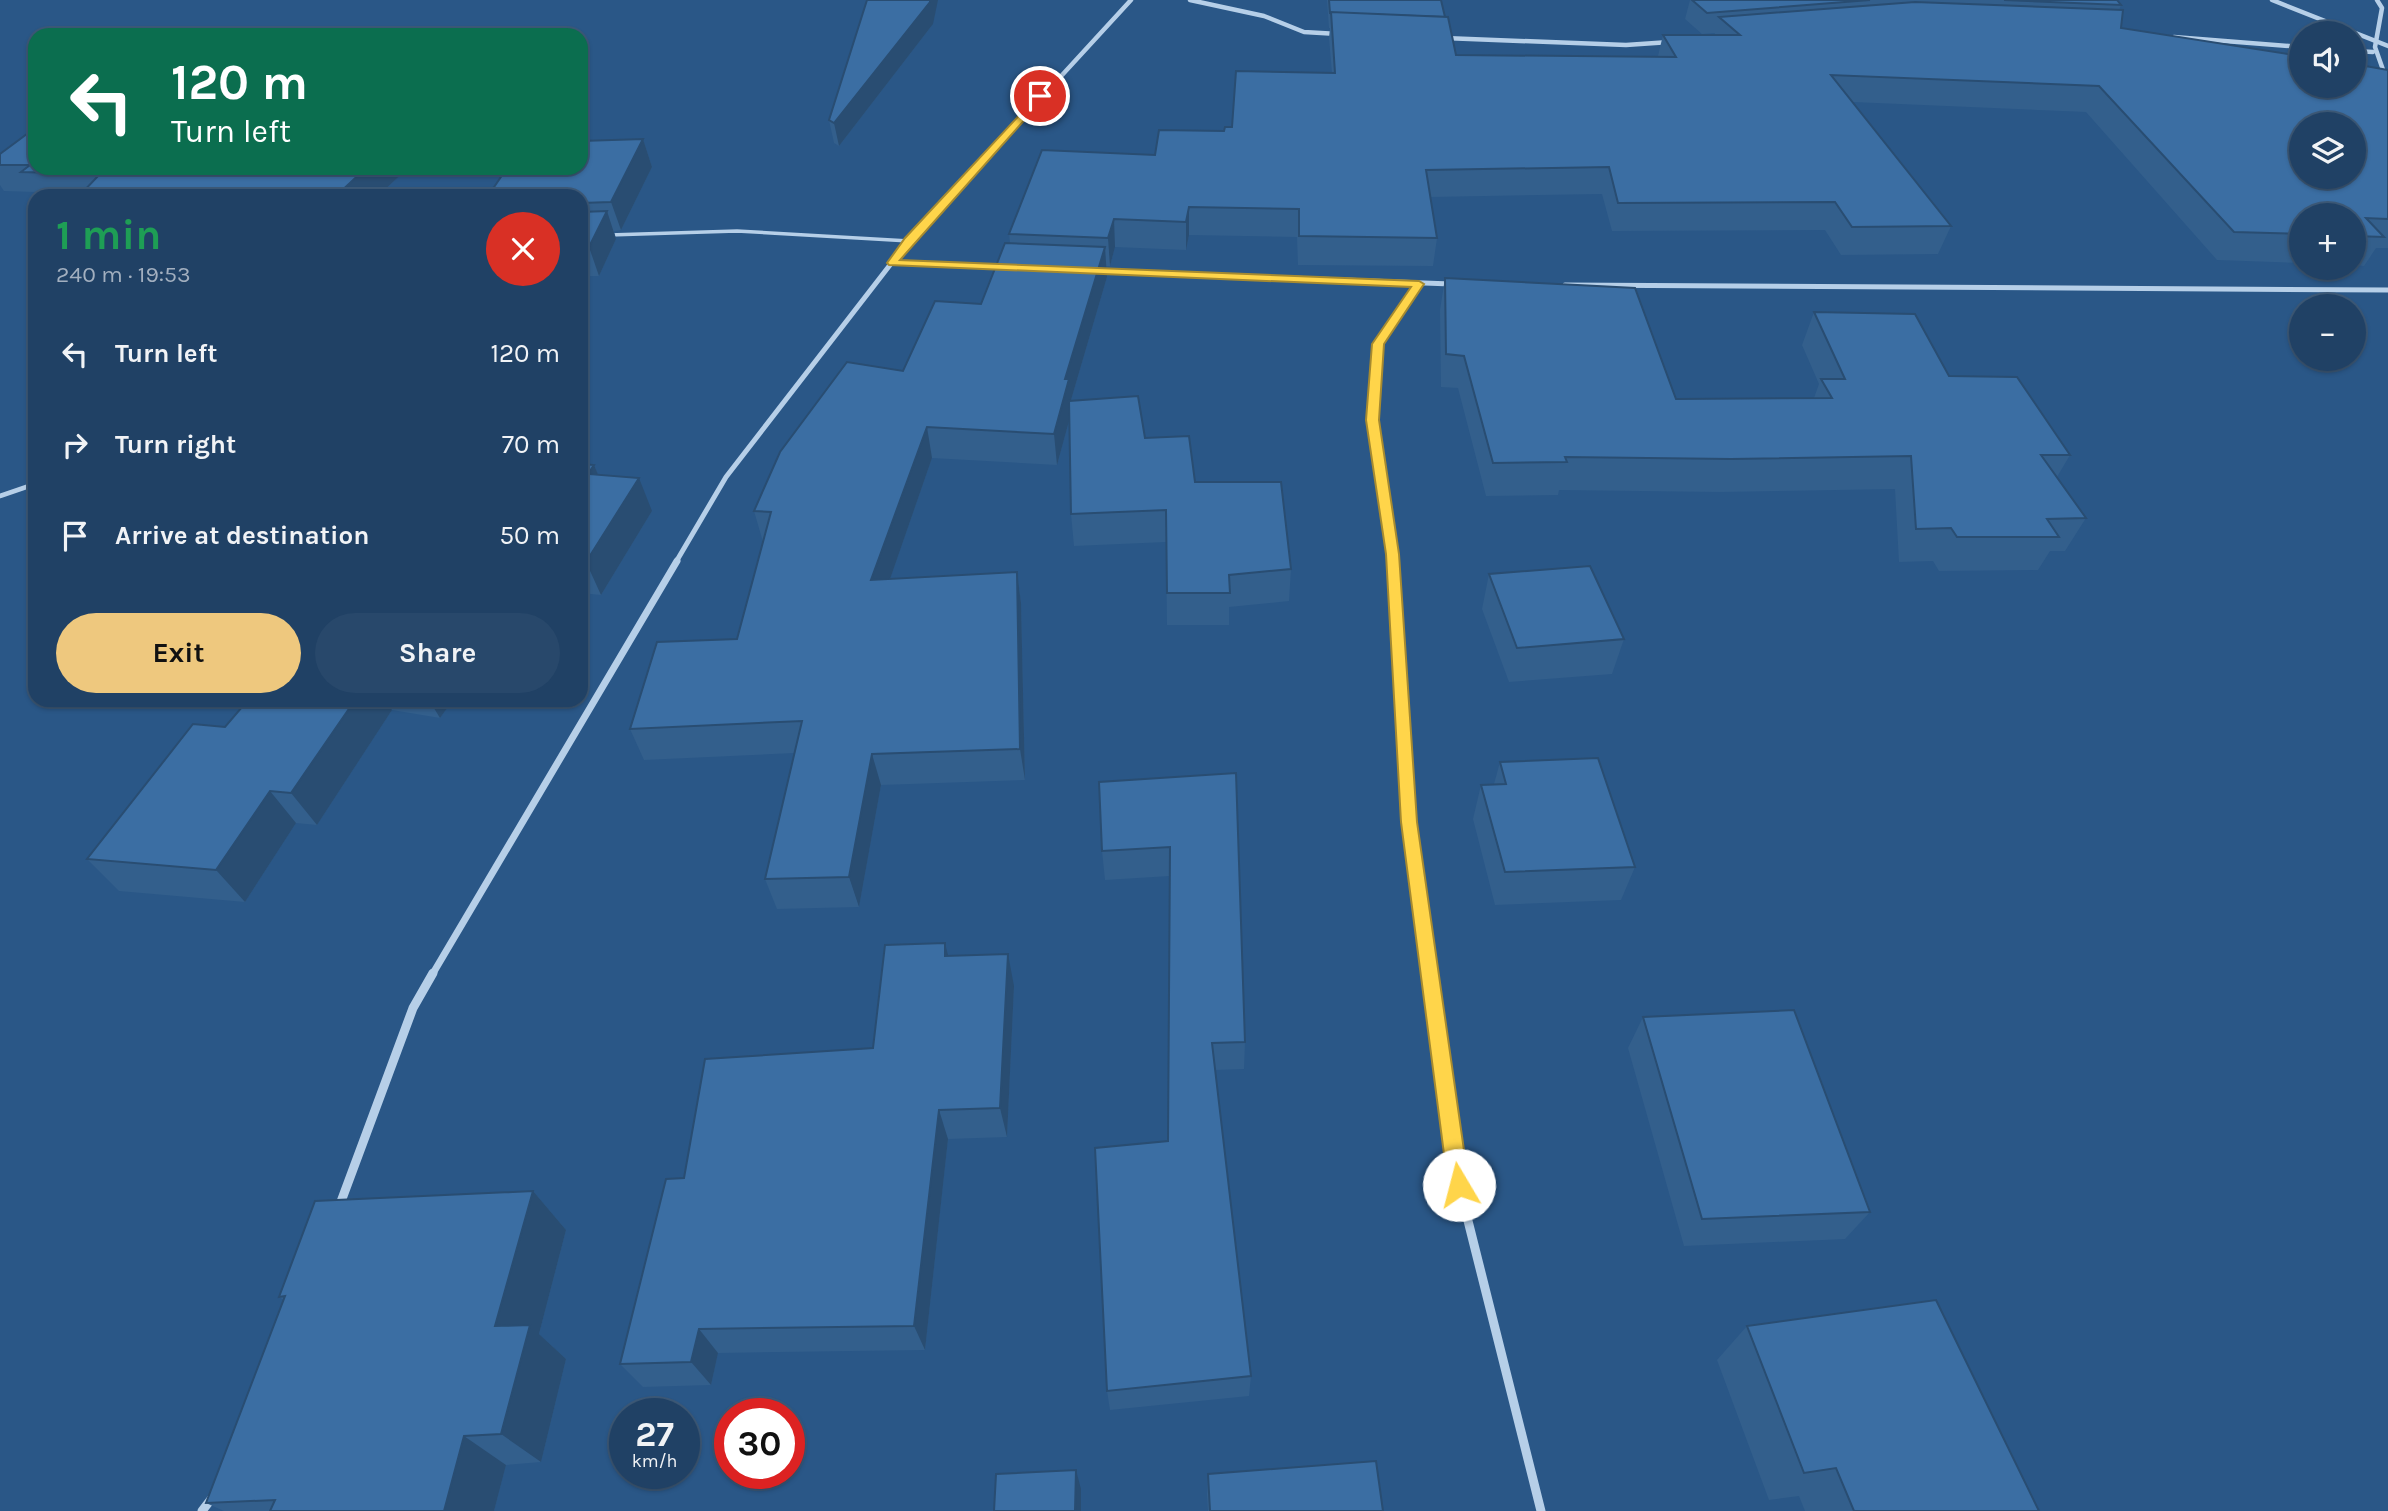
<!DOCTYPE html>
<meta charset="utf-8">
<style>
:root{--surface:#204165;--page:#28486b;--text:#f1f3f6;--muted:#a2afbf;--line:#3d5a79;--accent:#eec87e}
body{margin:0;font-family:Karla,sans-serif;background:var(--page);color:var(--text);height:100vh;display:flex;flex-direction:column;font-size:26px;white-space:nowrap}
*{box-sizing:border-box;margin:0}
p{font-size:23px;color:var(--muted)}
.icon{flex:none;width:38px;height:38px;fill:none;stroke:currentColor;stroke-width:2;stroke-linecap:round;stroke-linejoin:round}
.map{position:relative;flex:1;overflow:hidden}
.sheet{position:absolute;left:28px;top:189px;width:560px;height:518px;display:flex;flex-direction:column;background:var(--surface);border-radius:21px;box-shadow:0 2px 5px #0004,0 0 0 2px var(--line)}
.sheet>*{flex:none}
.top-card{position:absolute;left:28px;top:28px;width:560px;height:147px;border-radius:21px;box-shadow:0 2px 5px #0004,0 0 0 2px var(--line);background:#0b6e4f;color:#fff;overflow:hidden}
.fabs{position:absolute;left:2289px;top:21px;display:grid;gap:14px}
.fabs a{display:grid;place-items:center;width:77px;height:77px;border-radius:50%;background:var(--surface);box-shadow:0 2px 5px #0004,0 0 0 2px var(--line);font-size:35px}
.speed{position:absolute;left:609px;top:1398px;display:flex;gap:14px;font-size:35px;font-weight:700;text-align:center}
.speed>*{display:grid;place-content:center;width:91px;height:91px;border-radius:50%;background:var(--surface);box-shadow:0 2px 5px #0004,0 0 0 2px var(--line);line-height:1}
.speed small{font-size:18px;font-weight:400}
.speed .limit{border:10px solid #d22;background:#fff;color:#111}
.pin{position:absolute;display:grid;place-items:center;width:60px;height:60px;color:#fff;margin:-30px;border:4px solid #fff;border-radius:50%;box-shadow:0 2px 7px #0007}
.me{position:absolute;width:77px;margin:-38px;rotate:352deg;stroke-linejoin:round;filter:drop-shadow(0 0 5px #0008)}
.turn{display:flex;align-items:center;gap:24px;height:147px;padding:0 28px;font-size:32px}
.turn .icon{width:91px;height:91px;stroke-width:2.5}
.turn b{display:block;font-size:49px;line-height:60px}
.round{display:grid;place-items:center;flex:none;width:74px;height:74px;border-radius:37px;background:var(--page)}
.summary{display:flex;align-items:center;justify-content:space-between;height:119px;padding:0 28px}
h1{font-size:42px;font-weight:700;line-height:52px;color:#1e9e55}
.action{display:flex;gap:14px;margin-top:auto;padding:14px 28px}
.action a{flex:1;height:80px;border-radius:42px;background:var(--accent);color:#111;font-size:28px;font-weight:700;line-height:80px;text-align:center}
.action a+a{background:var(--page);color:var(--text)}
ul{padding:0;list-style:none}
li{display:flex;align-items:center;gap:21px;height:91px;padding:0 28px}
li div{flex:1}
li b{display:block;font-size:26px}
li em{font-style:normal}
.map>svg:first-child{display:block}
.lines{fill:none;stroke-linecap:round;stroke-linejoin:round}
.service-far1{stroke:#b6cfe8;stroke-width:3.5}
.service{stroke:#b6cfe8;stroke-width:4.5}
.minor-far3{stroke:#b6cfe8;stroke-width:4.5}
.minor-far2{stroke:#b6cfe8;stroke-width:5}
.minor-far1{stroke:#b6cfe8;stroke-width:7}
.minor{stroke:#b6cfe8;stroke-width:9}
.wall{fill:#335f8c}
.shaded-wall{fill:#294d72}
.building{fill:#3b6ea3;stroke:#294d72;stroke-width:2;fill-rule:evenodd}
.route{fill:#ffd54a;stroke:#a68a30;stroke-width:2}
</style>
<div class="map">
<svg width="2388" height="1511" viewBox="0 0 2388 1511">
<rect width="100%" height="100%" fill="#2a5787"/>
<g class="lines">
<polyline class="service-far1" points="609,235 737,231 909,241"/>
<polyline class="service" points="0,496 35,484"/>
<g class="minor-far3">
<polyline points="1190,0 1264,16 1304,32 1338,34"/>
<polyline points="2272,0 2388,46"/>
<polyline points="2377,0 2382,8 2375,47 2388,84"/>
<polyline points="2174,37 2301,47"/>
<polyline points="1444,38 1626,45 1670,42"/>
<polyline points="2354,51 2373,52"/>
<polyline points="906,245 1131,0"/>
</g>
<g class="minor-far2">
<polyline points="893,263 1004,267"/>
<polyline points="1100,271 1451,284"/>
<polyline points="1565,285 2388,290"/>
<polyline points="676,562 726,477 907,243"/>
<polyline points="1394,562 1373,420 1378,344 1419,284"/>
</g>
<g class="minor-far1">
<polyline points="1393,561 1409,822 1430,975"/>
<polyline points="432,975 677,561"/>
</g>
<g class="minor">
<polyline points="1430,973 1459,1185 1541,1511"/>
<polyline points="339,1207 413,1008 433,973"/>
<polyline points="202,1511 212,1498"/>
</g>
</g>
<g class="wall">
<polygon points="1327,0 1441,0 1445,17 1456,55 1658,56 1663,35 1714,35 1715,33 1702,34 1685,19 1690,0 2117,0 2121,5 2119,10 2121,28 2388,70 2388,248 2376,248 2364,266 2354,265 2354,215 2301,215 2301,263 2217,260 2086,112 1853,102 1951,226 1938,254 1841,255 1825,230 1612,231 1602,194 1431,197 1437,238 1433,266 1298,265 1297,237 1189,235 1186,250 1115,247 1110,266 1106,266 1107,277 1071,400 1145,438 1195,482 1291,569 1289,601 1229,607 1229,625 1167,625 1166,542 1074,546 1071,514 1070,417 1057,465 932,458 890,579 1017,572 1021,603 1025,780 881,785 859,907 777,909 765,879 794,753 644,760 630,729 737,639 763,542 754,511 903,371 981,304 1010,243 1009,234 1155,155 1224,131 1332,73 1329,38 1330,28 1329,28"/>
<polygon points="933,24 839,146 834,143 829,120"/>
<polygon points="643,139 652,167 621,230 614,231 616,239 599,276 581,276 581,196"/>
<polygon points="0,154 408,168 378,196 37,196 35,192 4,191 0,185"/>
<polygon points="1445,278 1676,399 1814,398 1819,384 1802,345 1814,312 1949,376 2070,455 2057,477 2086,518 2065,551 2050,551 2038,570 1939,571 1933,561 1899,562 1895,489 1719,492 1559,490 1558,495 1486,496 1458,388 1441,387 1440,310"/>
<polygon points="581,464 594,465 598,475 652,511 601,595 581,593"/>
<polygon points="1489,574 1624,639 1612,674 1509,682 1482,609"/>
<polygon points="248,700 453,700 440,718 392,710 317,825 296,823 245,902 119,891 87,859 225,727"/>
<polygon points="1500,762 1635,867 1621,900 1495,905 1473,819 1481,785 1494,784"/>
<polygon points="1236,773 1245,1042 1244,1069 1215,1070 1251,1376 1249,1396 1110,1410 1107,1391 1168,1141 1170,876 1105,880 1102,851"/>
<polygon points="949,956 1014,986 1007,1137 948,1139 925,1350 718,1353 711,1385 643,1387 620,1364 684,1178 873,1048"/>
<polygon points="1643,1017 1870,1212 1845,1239 1684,1246 1628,1048"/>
<polygon points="533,1191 566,1230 539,1334 566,1359 541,1462 506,1465 494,1511 224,1511 206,1503 284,1300 279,1297"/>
<polygon points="1747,1326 2039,1511 1805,1511 1799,1496 1769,1500 1717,1360"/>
<polygon points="1208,1474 1383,1511 1208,1511 1207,1494"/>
</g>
<g class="shaded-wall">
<polygon points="930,0 938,0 933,24 839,146 834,123"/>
<polygon points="643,139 652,167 621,230 611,202"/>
<polygon points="366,168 408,168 378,196 336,196"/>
<polygon points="1189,207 1189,235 1186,250 1186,222"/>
<polygon points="607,211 616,239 599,276 589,247"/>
<polygon points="1114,219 1115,247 1110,266 1108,238"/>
<polygon points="1105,247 1107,277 1071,400 1072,410 1057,465 1054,434 1065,379"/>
<polygon points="927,427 932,458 879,611 871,580"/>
<polygon points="594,465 608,498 588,474"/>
<polygon points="639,478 652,511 601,595 586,562"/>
<polygon points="1017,572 1021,603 1025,780 1020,749"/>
<polygon points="355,700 385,700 392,710 317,825 291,793"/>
<polygon points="429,700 453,700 440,718"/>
<polygon points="872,754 881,785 859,907 849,877"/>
<polygon points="270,791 296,823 245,902 216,870"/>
<polygon points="945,943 953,975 945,956"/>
<polygon points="1008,954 1014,986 1007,1137 1000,1108"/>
<polygon points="939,1110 948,1139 925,1350 914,1326"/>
<polygon points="533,1191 566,1230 539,1334 566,1359 541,1462 501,1434 495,1326"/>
<polygon points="699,1329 718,1353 711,1385 691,1362"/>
<polygon points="464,1436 506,1465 494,1511 444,1511"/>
<polygon points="1076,1470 1081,1489 1081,1511 1075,1511"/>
</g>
<g class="building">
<polygon points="867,0 930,0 930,2 834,123 829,120"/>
<polygon points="1329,0 1441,0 1445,17 1330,13"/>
<polygon points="1692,0 1870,0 1707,13"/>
<polygon points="2004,0 2117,0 2121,5"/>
<path d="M1915 2 2123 10 2121 28 2301 56V86H2354V64L2388 70V219L2366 218 2384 237 2354 236V215H2301V234L2234 232 2099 86 1831 75 1951 226 1852 227 1835 202 1618 203 1609 167 1426 170 1437 238 1299 236V209L1189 207 1186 222 1114 219 1108 238 1009 234 1042 150 1155 155 1159 130 1224 131 1225 127H1232L1236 71 1335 73 1331 12 1448 17 1456 55 1676 57 1663 35H1740L1719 17ZM2301 124H2354V177H2301Z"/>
<polygon points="35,128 35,168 366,168 336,196 79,196 100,174 21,172 30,165 0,165 0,154"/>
<polygon points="643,139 611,202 581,203 581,196 488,196 507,168 581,168 581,141"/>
<polygon points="607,211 589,247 581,248 581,212"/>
<polygon points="1005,243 1105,247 1065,379 1069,379 1054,434 927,427 871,580 1017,572 1020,749 872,754 849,877 765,879 802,721 630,729 657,642 737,639 771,512 754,511 780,452 847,362 903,371 935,301 981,304"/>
<polygon points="1445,278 1635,288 1676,399 1832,398 1821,379 1845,379 1814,312 1915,314 1949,376 2017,377 2070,455 2041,455 2086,518 2047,519 2059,537 1957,537 1951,528 1916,529 1911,456 1731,459 1565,457 1567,462 1493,463 1464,356 1446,354"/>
<polygon points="1138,396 1145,438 1189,436 1195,482 1281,482 1291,569 1229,575 1230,593 1167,593 1166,510 1071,514 1069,401"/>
<polygon points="581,464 594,465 588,474 639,478 586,562 581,561"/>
<polygon points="1590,566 1624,639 1517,648 1489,574"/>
<polygon points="248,700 355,700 291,793 270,791 216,870 87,859 193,724 225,727"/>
<polygon points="1598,758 1635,867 1505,872 1481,785 1506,784 1500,762"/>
<polygon points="1236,773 1245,1042 1212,1043 1251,1376 1107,1391 1095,1148 1168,1141 1170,847 1102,851 1099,782"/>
<polygon points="945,943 945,956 1008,954 1000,1108 939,1110 914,1326 699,1329 691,1362 620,1364 666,1179 684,1178 705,1059 873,1048 885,945"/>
<polygon points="1794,1010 1870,1212 1702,1219 1643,1017"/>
<polygon points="533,1191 495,1326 530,1325 501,1434 464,1436 444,1511 270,1511 275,1500 206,1503 285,1296 279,1297 315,1201"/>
<polygon points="1936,1300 2039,1511 1854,1511 1836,1468 1804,1473 1747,1326"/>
<polygon points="1376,1461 1383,1511 1210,1511 1208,1474"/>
<polygon points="1076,1470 1075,1511 994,1511 996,1474"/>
</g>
<polygon class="route" points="1040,93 1044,98 900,260 1419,281 1424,284 1384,344 1379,420 1399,554 1417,822 1469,1185 1466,1191 1459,1194 1451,1191 1448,1185 1401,822 1386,554 1366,420 1372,344 1411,287 889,265 887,263 905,238"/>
</svg>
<div class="fabs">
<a><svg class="icon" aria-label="sound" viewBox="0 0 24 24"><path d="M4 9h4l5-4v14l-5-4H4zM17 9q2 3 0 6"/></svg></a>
<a><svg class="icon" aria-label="layers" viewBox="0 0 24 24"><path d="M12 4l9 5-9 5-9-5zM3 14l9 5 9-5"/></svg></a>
<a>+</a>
<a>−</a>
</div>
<div class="speed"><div>27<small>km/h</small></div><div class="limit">30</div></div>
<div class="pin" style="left:1040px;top:96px;background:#d93025"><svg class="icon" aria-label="arrive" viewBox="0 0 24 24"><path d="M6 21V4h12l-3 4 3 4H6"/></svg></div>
<svg class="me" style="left:1459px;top:1185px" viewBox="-20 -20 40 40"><circle r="19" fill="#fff"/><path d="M0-13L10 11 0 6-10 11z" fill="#ffd54a"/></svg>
<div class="top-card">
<div class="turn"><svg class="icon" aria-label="left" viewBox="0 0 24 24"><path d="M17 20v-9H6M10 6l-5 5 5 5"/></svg><div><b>120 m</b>Turn left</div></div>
</div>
<section class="sheet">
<div class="summary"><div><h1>1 min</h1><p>240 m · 19:53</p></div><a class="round" style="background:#d93025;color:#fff"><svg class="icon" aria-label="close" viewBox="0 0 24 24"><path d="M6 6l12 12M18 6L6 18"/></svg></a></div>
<ul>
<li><svg class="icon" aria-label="left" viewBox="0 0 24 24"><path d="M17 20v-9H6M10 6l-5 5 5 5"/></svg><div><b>Turn left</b></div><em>120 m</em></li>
<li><svg class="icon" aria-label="right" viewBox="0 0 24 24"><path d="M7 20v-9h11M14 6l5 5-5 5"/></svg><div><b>Turn right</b></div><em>70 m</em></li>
<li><svg class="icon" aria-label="arrive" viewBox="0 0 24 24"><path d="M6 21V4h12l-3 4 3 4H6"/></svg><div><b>Arrive at destination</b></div><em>50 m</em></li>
</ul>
<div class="action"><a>Exit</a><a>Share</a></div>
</section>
</div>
